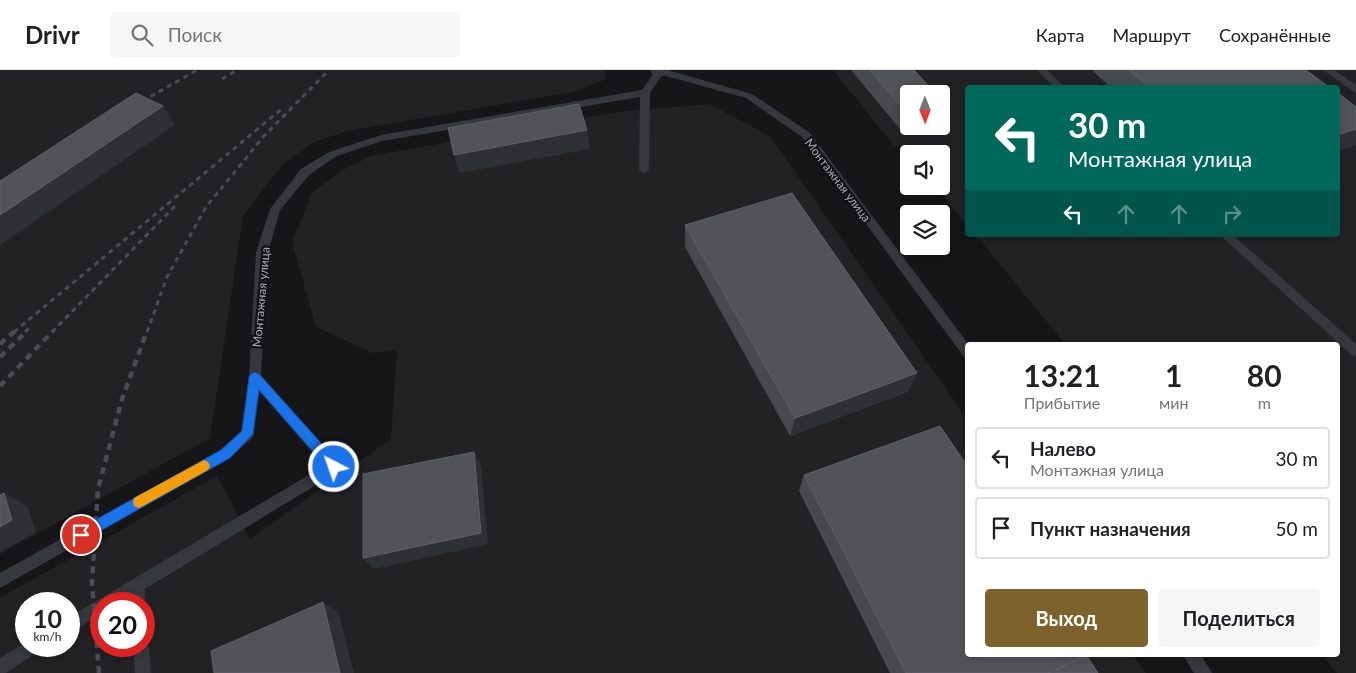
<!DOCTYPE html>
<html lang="ru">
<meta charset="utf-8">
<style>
:root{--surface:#fff;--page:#f6f6f6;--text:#202124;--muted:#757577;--line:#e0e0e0;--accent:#7e622b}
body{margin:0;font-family:Lato,sans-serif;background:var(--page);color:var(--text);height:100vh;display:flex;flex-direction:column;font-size:19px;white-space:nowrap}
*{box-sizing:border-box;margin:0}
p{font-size:16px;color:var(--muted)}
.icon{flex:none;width:28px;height:28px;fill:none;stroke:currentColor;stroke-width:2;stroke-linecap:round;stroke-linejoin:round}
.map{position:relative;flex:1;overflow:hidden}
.panel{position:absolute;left:965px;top:272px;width:375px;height:315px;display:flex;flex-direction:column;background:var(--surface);border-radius:5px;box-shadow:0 2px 8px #0003}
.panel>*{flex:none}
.banner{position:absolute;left:965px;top:15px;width:375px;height:152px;border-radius:5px;box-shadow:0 2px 8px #0003;background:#00695c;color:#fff;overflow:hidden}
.needle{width:32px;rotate:179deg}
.tools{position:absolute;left:900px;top:15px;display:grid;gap:10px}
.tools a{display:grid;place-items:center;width:50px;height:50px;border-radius:5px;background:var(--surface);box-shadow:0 2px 8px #0003;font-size:25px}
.speed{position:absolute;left:15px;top:522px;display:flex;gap:10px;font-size:25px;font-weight:700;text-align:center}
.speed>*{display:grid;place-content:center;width:65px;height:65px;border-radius:50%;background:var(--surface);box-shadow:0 2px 8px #0003;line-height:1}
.speed small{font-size:12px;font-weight:400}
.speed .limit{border:8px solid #d22;background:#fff;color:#111}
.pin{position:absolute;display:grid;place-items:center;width:42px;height:42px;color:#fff;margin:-21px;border:2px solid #fff;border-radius:50%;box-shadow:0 1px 5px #0007}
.me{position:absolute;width:55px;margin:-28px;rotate:319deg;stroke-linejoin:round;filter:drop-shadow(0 0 4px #0008)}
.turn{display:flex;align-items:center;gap:18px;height:105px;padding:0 20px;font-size:22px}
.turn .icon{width:65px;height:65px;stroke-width:2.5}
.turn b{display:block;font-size:35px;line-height:42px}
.lanes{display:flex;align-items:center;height:48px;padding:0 20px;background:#0003;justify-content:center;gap:25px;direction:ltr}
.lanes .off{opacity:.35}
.eta{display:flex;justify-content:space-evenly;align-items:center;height:85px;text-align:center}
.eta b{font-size:30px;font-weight:700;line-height:35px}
.action{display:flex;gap:10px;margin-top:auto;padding:10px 20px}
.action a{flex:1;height:58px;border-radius:5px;background:var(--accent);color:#fff;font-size:20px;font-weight:700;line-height:58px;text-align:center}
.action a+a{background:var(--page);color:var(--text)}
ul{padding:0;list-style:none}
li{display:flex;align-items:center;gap:15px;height:62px;margin:0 10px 8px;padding:0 10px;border:2px solid var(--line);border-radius:5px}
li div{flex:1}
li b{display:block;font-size:19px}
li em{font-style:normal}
header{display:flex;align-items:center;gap:30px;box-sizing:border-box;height:70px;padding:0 25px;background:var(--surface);border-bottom:1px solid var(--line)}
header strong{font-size:24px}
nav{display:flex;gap:28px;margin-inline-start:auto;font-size:18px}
.search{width:350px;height:45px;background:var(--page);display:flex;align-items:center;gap:12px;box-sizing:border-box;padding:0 18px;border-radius:5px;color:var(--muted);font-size:19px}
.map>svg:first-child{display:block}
.built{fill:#222225;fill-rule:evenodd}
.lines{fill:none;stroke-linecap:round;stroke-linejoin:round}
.service{fill:#37383d;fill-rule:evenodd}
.tertiary{fill:#37383d;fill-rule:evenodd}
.rail-far1{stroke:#4a4c52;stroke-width:3;stroke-dasharray:5 4.5;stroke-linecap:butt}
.rail{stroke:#4a4c52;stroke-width:4.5;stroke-dasharray:7 5.5;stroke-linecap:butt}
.wall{fill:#47494d}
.shaded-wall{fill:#2f3033}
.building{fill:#525359;stroke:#5f6168}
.route{fill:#1a73e8;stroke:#114b97}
.slow{fill:#f59e0b}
.labels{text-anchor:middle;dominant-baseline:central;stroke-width:4.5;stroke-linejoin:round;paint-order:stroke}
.street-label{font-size:12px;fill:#a8adb8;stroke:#111113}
</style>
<header>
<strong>Drivr</strong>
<div class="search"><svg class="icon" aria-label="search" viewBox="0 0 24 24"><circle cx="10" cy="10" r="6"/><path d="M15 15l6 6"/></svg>Поиск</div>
<nav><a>Карта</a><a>Маршрут</a><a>Сохранённые</a></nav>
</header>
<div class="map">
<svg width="1356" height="603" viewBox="0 0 1356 603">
<rect width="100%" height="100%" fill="#161618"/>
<g class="built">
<polygon points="0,0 606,0 604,10 573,22 347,61 312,73 283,94 243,146 210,368 0,484"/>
<path d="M833 0H1356V603H1337L1322 585H1338V275H1066L976 165H1338V18H968L967 155 935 116H941V84H909L901 75 895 77ZM909 24H941V56H909Z"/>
<path d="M709 34 770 66 967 349 968 585H1133L1146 603H0V528L217 406 250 469 391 369 397 280 373 283 316 257 292 172 312 123 341 101 371 86 618 42ZM26 534H69V576H26ZM101 534H144V576H101Z"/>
</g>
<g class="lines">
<g class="service">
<polygon points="656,0 667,0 752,24 810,63 969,275 968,275 968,288 964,287 802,67 746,28 662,5 650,23 649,100 644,104 639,100 640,27 382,71 337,86 309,105 280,140 268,183 261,305 339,393 341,397 339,401 145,519 145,534 144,538 144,534 130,534 130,527 119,534 101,534 101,544 69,564 69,547 324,396 259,321 254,364 252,368 230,388 0,518 0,503 220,380 241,361 249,307 256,183 270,139 301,99 329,82 381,65 642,20"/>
<polygon points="1037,0 1047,0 1065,18 1055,18"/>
<polygon points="1323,0 1334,0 1356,15 1356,23"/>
<polygon points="1220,165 1233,165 1356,274 1356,286 1352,285"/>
<polygon points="144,569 149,576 151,603 135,603 133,576 144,576"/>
<polygon points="26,572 26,576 42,576 39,581 6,603 0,603 0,588"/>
<polygon points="1183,585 1201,585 1212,603 1194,603"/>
</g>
<polygon class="tertiary" points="650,0 670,0 667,5 660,7 653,5"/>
<g class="rail-far1">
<polyline points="222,9 237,0"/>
<polyline points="134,36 197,0"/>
<polyline points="14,262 284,37"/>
<polyline points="25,262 32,256"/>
<polyline points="52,262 176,135"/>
<polyline points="147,262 167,207 206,137 264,66 329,0"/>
</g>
<g class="rail">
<polyline points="0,274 15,261"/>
<polyline points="0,287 27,261"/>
<polyline points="0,316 53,261"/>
<polyline points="99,603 92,512 98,419 122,329 147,261"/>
</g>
</g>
<g class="wall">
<polygon points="851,0 914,0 909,56 900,59"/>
<polygon points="1092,0 1306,0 1330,18 1111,18"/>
<polygon points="685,155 917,303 907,322 790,366 685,177"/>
<polygon points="804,405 1087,586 1098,603 890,603 799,421"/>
</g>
<g class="shaded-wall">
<polygon points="163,36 175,55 0,175 0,145"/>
<polygon points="909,40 909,56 911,56 900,59 905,41"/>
<polygon points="1356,59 1356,75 1338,81 1338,65"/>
<polygon points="587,60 590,79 459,103 454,85"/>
<polygon points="917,303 907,322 790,366 795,348"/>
<polygon points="474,382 481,396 488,474 374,499 363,488"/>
<polygon points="4,423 27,436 36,462 0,482 0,457"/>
<polygon points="323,532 339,544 354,603 340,603"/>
</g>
<g class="building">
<polygon points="870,0 914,0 936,24 909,24 909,40 905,41"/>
<polygon points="1129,0 1306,0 1330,18 1150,18"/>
<polygon points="136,23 163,36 0,145 0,111"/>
<polygon points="1338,23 1356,37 1356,59 1338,65"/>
<polygon points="579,34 587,60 454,85 448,58"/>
<polygon points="792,123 917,303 795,348 685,155"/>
<polygon points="940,356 968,397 968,585 1089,585 1048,603 906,603 804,405"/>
<polygon points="474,382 481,463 363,488 363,404"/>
<polygon points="4,423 12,450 0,457 0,425"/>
<polygon points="323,532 340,603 214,603 211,581"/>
<polygon points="1087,586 1098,603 1048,603"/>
</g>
<polygon class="route" points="255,302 259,304 339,393 340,397 339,401 334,403 330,401 259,320 253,364 230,388 86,469 81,471 77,469 75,465 77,460 221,380 242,361 249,307 251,304"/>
<polygon class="slow" points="204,390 208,392 210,396 208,400 143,436 139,438 134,436 133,432 134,428"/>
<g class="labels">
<g class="street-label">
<text transform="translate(838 110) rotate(53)">Монтажная улица</text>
<text transform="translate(261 227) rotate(-85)">Монтажная улица</text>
</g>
</g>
</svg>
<div class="tools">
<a><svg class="needle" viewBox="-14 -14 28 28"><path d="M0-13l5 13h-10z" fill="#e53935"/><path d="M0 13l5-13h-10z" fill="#757577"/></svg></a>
<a><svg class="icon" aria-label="sound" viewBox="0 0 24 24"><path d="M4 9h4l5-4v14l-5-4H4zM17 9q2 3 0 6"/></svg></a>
<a><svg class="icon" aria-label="layers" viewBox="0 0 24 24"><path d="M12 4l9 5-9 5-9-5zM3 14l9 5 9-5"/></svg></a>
</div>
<div class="speed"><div>10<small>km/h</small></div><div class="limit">20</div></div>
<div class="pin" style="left:81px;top:465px;background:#d93025"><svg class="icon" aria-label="arrive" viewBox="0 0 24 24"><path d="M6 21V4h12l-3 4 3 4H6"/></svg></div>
<svg class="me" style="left:334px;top:397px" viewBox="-20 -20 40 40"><circle r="17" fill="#1a73e8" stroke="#fff" stroke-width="3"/><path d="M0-11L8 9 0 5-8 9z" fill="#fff"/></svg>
<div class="banner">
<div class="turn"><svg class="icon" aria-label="left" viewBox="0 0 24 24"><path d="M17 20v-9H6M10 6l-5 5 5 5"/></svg><div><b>30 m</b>Монтажная улица</div></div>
<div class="lanes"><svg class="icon" aria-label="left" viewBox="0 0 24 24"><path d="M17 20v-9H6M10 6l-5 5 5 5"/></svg><svg class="icon off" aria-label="ahead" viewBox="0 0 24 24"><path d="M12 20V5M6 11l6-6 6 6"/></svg><svg class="icon off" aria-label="ahead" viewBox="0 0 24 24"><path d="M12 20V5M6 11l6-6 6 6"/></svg><svg class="icon off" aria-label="right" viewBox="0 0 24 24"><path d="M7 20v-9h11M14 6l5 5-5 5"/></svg></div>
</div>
<section class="panel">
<div class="eta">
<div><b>13:21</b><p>Прибытие</p></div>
<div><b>1</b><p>мин</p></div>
<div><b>80</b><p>m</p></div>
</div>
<ul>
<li><svg class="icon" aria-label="left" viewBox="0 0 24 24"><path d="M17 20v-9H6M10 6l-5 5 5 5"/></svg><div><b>Налево</b><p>Монтажная улица</p></div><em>30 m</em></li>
<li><svg class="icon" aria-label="arrive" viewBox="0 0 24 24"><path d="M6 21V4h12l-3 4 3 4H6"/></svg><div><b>Пункт назначения</b></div><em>50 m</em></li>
</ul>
<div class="action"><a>Выход</a><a>Поделиться</a></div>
</section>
</div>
